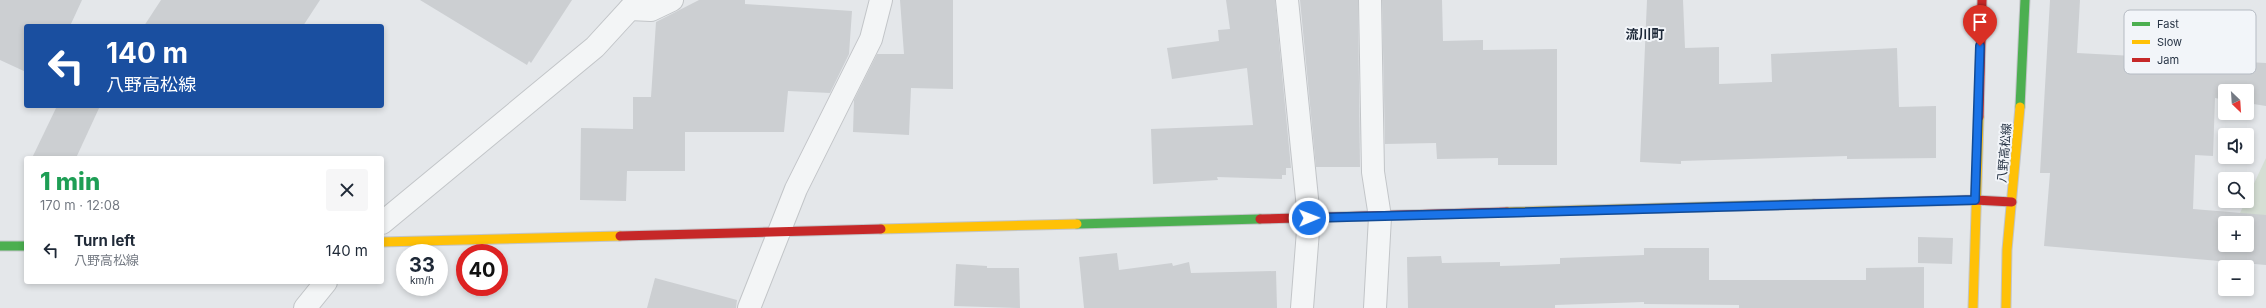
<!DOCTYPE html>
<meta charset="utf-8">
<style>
:root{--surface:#fff;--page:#f6f6f7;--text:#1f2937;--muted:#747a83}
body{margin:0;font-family:Inter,"Noto Sans JP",sans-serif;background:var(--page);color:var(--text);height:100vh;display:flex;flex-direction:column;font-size:15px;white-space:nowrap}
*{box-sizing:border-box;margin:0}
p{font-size:13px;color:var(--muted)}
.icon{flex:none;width:22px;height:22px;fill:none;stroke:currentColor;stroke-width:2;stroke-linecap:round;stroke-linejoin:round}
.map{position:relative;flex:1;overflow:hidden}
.side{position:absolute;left:24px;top:156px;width:360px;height:128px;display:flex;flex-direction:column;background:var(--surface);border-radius:4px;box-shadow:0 2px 6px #0003}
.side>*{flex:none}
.top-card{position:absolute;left:24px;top:24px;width:360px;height:84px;border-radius:4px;box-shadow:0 2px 6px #0003;background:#1a4fa0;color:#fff;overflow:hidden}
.needle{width:26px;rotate:155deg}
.controls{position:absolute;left:2218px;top:84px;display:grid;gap:8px}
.controls a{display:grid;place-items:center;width:36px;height:36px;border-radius:4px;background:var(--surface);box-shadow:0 2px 6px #0003;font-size:20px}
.speed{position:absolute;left:396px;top:244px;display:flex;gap:8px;font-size:20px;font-weight:700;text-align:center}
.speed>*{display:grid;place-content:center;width:52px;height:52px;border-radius:50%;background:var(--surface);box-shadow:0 2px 6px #0003;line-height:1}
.speed small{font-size:10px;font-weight:400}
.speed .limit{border:6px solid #d22;background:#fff;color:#111}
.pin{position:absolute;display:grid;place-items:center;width:34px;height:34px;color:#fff;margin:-41px -17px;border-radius:50% 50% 50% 0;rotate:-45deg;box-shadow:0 0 4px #0007}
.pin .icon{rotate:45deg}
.me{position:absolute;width:44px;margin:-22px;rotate:89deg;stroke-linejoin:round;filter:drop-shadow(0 0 3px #0008)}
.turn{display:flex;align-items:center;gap:14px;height:84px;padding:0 16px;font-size:18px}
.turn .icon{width:52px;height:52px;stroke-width:2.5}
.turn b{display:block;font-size:28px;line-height:34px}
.round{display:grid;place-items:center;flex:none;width:42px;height:42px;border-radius:4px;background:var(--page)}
.overview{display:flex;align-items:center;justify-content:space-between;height:68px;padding:0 16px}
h1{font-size:24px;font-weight:800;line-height:30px;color:#1e9e55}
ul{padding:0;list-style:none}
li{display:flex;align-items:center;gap:12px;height:52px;padding:0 16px}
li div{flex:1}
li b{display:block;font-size:15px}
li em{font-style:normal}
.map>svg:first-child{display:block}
.green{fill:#d5ded4}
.building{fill:#cccfd2;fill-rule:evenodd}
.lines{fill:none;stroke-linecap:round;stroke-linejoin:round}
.street-casing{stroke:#c2c5c8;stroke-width:24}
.fast-casing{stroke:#c2c5c8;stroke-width:11}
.slow-casing{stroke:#c2c5c8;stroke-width:11}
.jam-casing{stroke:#c2c5c8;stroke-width:11}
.street{stroke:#f3f5f6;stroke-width:22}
.fast{stroke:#4caf50;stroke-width:9}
.slow{stroke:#ffc107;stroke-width:9}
.jam{stroke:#c62828;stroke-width:9}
.route-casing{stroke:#114b97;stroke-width:10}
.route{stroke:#1a73e8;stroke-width:7}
.labels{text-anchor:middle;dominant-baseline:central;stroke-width:4;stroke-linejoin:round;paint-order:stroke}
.street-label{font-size:12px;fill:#283546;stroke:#f2f5f9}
.neighbourhood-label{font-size:13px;font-weight:bold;fill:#1a2636;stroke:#f2f5f9}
.key{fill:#f2f5f9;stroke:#b5bbc3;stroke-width:1}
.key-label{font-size:11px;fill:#283546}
</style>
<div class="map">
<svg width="2266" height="308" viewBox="0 0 2266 308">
<rect width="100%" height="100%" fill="#e4e7ea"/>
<polygon class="green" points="2266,158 2266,218 2240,213"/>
<g class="building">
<polygon points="0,0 82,0 70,26 26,26 26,72 0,60"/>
<polygon points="161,0 320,0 303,26 144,26"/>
<polygon points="420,0 572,0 531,63 529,61 527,65"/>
<polygon points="699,0 745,0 745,4 852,11 849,54 830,93 788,91 784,132 685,132 685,171 627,171 626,201 580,200 581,128 633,129 633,97 651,97 656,22"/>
<polygon points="900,0 953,0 953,89 911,88 909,135 853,132 854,100 877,54 904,54"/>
<polygon points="1226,0 1275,0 1291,168 1286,168 1286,175 1282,175 1282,179 1217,177 1218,180 1153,184 1151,129 1253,125 1247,68 1172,79 1167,48 1219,41 1218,30 1230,29"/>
<polygon points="1300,0 1358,0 1360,167 1316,167"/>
<polygon points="1382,0 1442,0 1443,41 1483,40 1483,50 1557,49 1557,165 1498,165 1498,158 1437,159 1436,143 1385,144"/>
<polygon points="1647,0 1683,0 1685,48 1719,47 1719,84 1772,82 1771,54 1897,48 1899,107 1936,106 1936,158 1847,159 1847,156 1681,161 1681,164 1640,162"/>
<path d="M2050 0H2080L2077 53 2266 63V106L2247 103V91H2225V100L2215 98 2213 156 2195 155 2193 209 2266 215V265L2044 246 2050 173H2040ZM2225 223H2247V245H2225Z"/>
<polygon points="57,106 100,106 76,158 32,158"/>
<polygon points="1918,237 1953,238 1952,264 1918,263"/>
<polygon points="1644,248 1709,248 1709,280 1866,280 1866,268 1924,267 1924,308 1739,308 1739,305 1644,304 1644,302 1555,305 1555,308 1408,308 1407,257 1441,256 1442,263 1500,262 1500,266 1560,264 1560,258 1644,255"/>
<polygon points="1117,253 1119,270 1172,263 1173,266 1189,262 1191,273 1276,271 1277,308 1084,308 1079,257"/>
<polygon points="956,264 987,266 987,268 1019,268 1020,308 954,306"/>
<polygon points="655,278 737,300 736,308 647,308"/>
</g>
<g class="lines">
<g class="street-casing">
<g id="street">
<polyline points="1287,0 1309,218 1302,308"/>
<polyline points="1370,0 1373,172 1380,217 1375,308"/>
<polyline points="630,9 651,10 672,0"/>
<polyline points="382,223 595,47 638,0"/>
<polyline points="305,308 326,282"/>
<polyline points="749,308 796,189 871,39 881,0"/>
</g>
</g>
<g class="fast-casing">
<g id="fast">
<polyline points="2020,107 2025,0"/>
<polyline points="1077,224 1260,219"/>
<polyline points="0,246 26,246"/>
</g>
</g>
<g class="slow-casing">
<g id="slow">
<polyline points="1507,212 1814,204"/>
<polyline points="881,229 1077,224"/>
<polyline points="382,242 620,236"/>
<polyline points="1973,308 1979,117"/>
<polyline points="2006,308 2007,250 2020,107"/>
</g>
</g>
<g class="jam-casing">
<g id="jam">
<polyline points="1979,117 1982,0"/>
<polyline points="1814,204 1975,200 2012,202"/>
<polyline points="1260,219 1507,212"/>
<polyline points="620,236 881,229"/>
</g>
</g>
<use href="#street" class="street"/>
<use href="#fast" class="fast"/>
<use href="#slow" class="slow"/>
<use href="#jam" class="jam"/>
</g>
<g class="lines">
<g class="route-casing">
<polyline id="route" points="1309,218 1975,200 1980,46"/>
</g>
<use href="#route" class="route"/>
</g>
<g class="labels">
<g class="street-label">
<text transform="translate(2004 153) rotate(-85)">八野高松線</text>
</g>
<g class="neighbourhood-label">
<text x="1645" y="34">流川町</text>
</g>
</g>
<rect x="2124" y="10" width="132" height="64" rx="6" class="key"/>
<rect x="2132" y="22" width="18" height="4" fill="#4caf50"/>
<rect x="2132" y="40" width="18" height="4" fill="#ffc107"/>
<rect x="2132" y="58" width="18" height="4" fill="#c62828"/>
<g class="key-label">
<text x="2157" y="28">Fast</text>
<text x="2157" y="46">Slow</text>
<text x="2157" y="64">Jam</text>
</g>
</svg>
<div class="controls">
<a><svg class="needle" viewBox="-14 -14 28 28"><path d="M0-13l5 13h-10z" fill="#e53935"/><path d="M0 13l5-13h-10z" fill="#747a83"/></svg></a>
<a><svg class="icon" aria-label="sound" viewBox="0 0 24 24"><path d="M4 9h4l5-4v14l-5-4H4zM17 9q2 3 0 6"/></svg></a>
<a><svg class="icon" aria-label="search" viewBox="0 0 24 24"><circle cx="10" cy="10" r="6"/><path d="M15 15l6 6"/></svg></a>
<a>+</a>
<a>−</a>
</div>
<div class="speed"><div>33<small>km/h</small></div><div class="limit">40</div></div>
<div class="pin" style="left:1980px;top:46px;background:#d93025"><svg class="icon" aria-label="arrive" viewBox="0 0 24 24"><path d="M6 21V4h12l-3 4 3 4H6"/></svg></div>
<svg class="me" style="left:1309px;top:218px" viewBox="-20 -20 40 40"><circle r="17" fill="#1a73e8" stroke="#fff" stroke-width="3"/><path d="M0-11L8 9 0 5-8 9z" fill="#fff"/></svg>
<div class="top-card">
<div class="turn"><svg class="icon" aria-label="left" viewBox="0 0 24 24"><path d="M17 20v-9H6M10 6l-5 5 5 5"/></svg><div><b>140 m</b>八野高松線</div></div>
</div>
<section class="side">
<div class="overview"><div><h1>1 min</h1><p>170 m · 12:08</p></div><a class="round"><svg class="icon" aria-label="close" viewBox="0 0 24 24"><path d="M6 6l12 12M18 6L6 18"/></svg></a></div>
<ul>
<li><svg class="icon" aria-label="left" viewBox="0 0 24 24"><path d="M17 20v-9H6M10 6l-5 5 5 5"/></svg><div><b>Turn left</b><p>八野高松線</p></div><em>140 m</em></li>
</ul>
</section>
</div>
